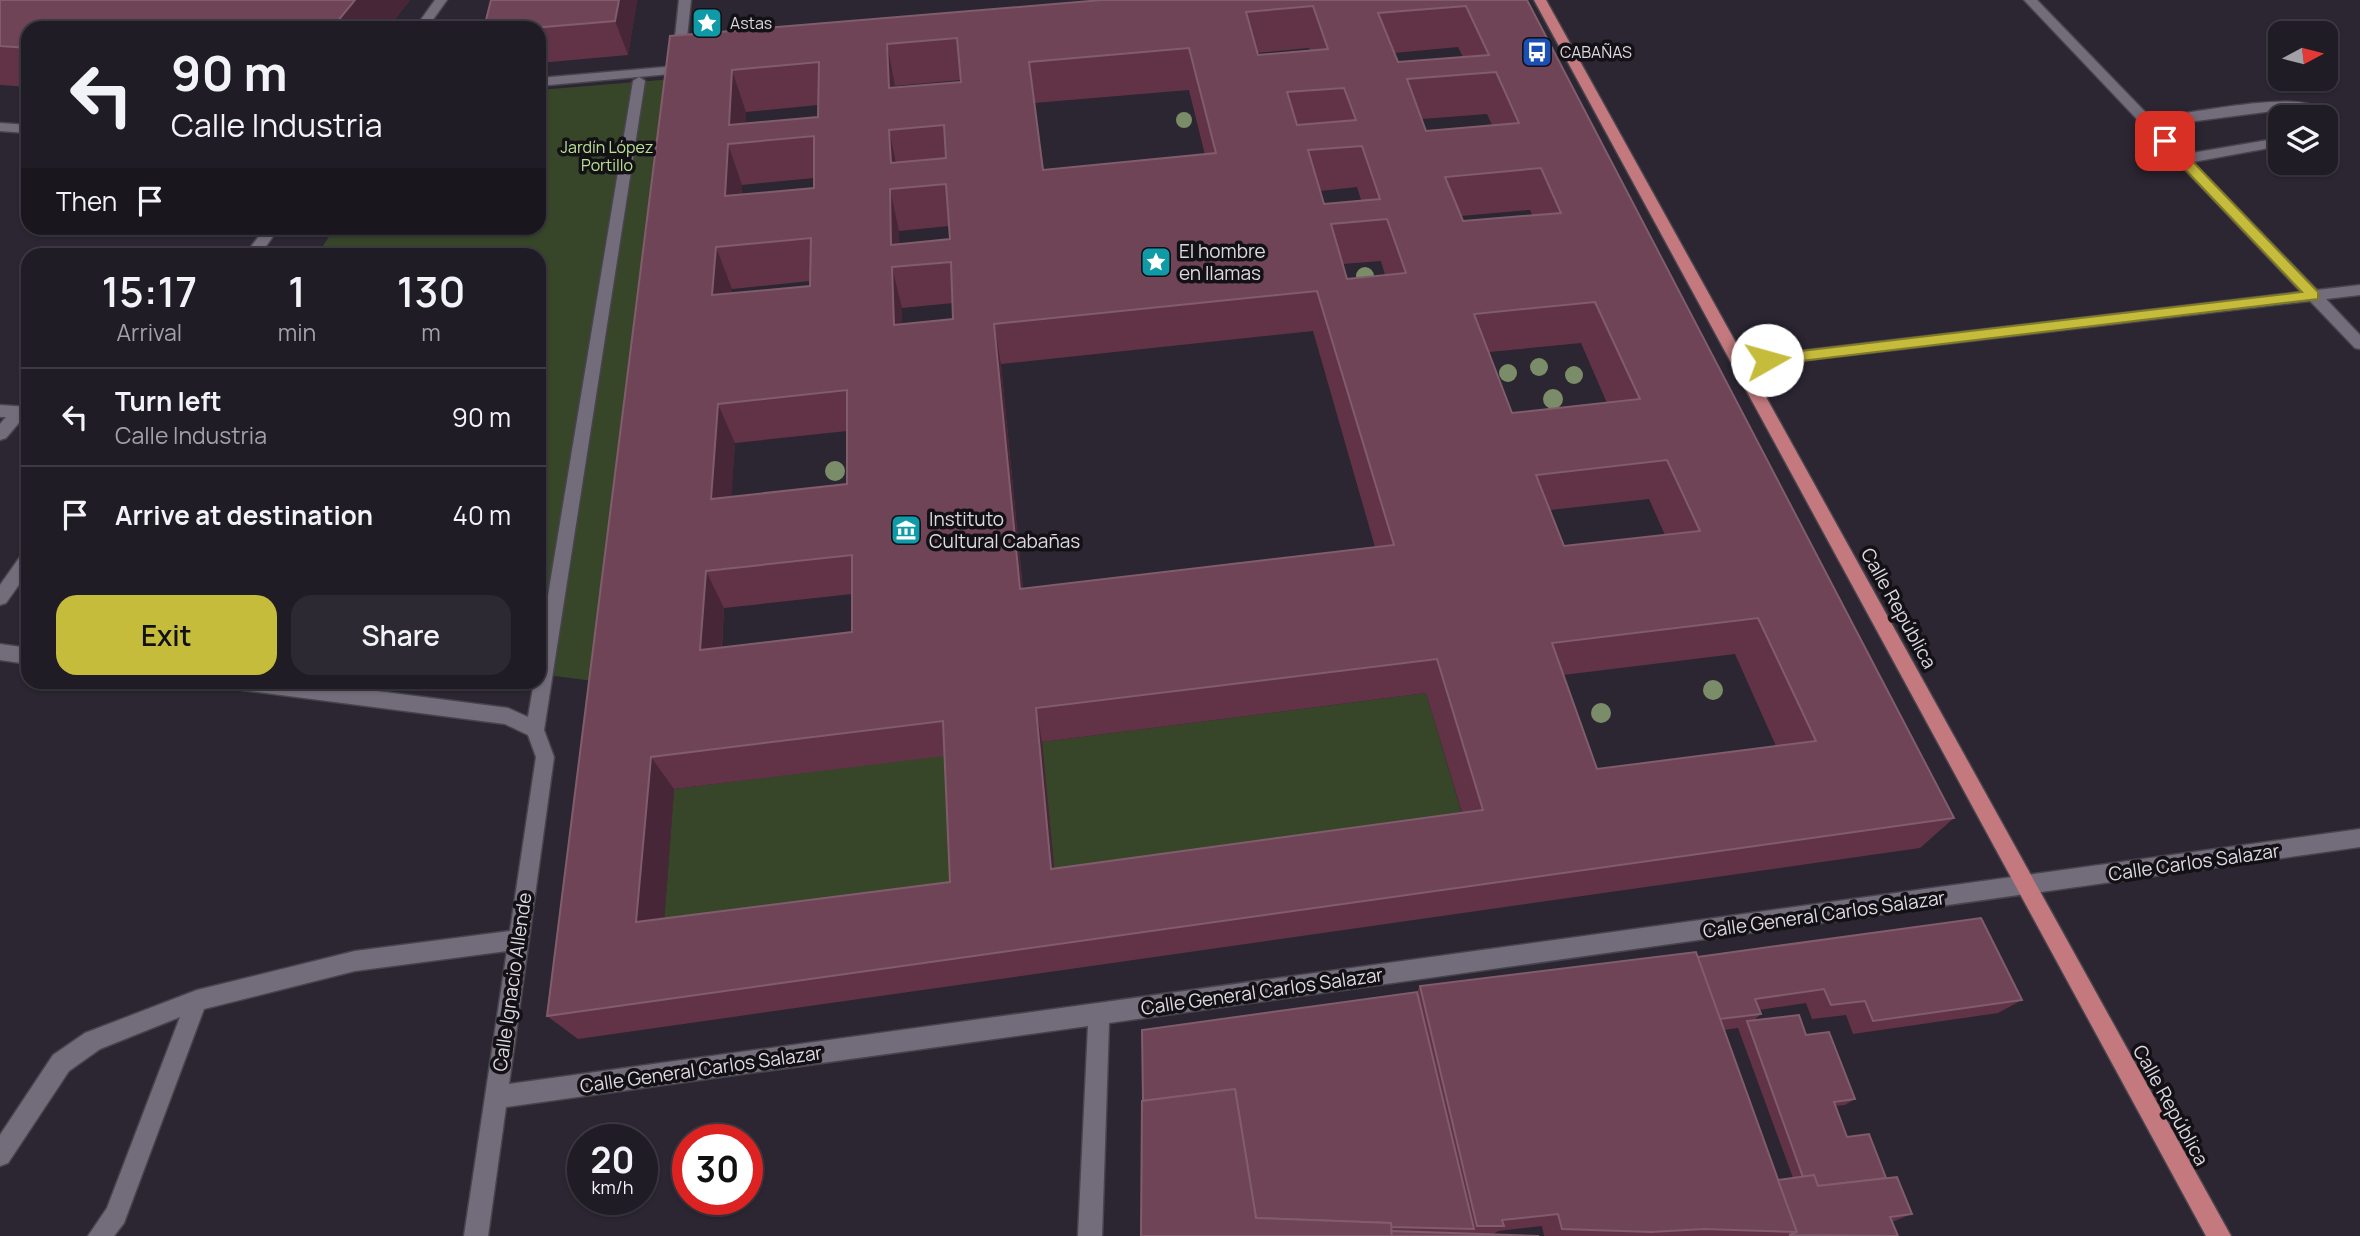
<!DOCTYPE html>
<meta charset="utf-8">
<style>
:root{--surface:#201c26;--page:#2d2932;--text:#f1f3f6;--muted:#a2a1a7;--line:#3d3a43;--accent:#c6bc3c}
body{margin:0;font-family:Manrope,sans-serif;background:var(--page);color:var(--text);height:100vh;display:flex;flex-direction:column;font-size:26px;white-space:nowrap}
*{box-sizing:border-box;margin:0}
p{font-size:23px;color:var(--muted)}
.icon{flex:none;width:38px;height:38px;fill:none;stroke:currentColor;stroke-width:2;stroke-linecap:round;stroke-linejoin:round}
.map{position:relative;flex:1;overflow:hidden}
.panel{position:absolute;left:21px;top:248px;width:525px;height:441px;display:flex;flex-direction:column;background:var(--surface);border-radius:21px;box-shadow:0 2px 5px #0004,0 0 0 2px var(--line)}
.panel>*{flex:none}
.top-card{position:absolute;left:21px;top:21px;width:525px;height:214px;border-radius:21px;box-shadow:0 2px 5px #0004,0 0 0 2px var(--line);background:#201c26;color:var(--text);overflow:hidden}
.needle{width:46px;rotate:83deg}
.buttons{position:absolute;left:2268px;top:21px;display:grid;gap:14px}
.buttons a{display:grid;place-items:center;width:70px;height:70px;border-radius:14px;background:var(--surface);box-shadow:0 2px 5px #0004,0 0 0 2px var(--line);font-size:35px}
.speed{position:absolute;left:567px;top:1124px;display:flex;gap:14px;font-size:35px;font-weight:700;text-align:center}
.speed>*{display:grid;place-content:center;width:91px;height:91px;border-radius:50%;background:var(--surface);box-shadow:0 2px 5px #0004,0 0 0 2px var(--line);line-height:1}
.speed small{font-size:18px;font-weight:400}
.speed .limit{border:10px solid #d22;background:#fff;color:#111}
.pin{position:absolute;display:grid;place-items:center;width:60px;height:60px;color:#fff;margin:-30px;border-radius:14px;box-shadow:0 4px 10px #0006}
.me{position:absolute;width:77px;margin:-38px;rotate:83deg;stroke-linejoin:round;filter:drop-shadow(0 0 5px #0008)}
.turn{display:flex;align-items:center;gap:24px;height:147px;padding:0 35px;font-size:32px}
.turn .icon{width:91px;height:91px;stroke-width:2.5}
.turn b{display:block;font-size:49px;line-height:60px}
.then{display:flex;align-items:center;height:66px;padding:0 35px;background:#0003;gap:14px;font-size:26px}
.eta{display:flex;justify-content:space-evenly;align-items:center;height:119px;text-align:center}
.eta b{font-size:42px;font-weight:600;line-height:49px}
.primary-button{display:flex;gap:14px;margin-top:auto;padding:14px 35px}
.primary-button a{flex:1;height:80px;border-radius:21px;background:var(--accent);color:#111;font-size:28px;font-weight:600;line-height:80px;text-align:center}
.primary-button a+a{background:var(--page);color:var(--text)}
ul{padding:0;list-style:none}
li{display:flex;align-items:center;gap:21px;height:98px;padding:0 35px;border-top:2px solid var(--line)}
li div{flex:1}
li b{display:block;font-size:26px}
li em{font-style:normal}
.map>svg:first-child{display:block}
.green{fill:#374629}
.lines{fill:none;stroke-linecap:round;stroke-linejoin:round}
.minor-casing{stroke:#48444d;stroke-width:3}
.major-casing{stroke:#48444d;stroke-width:3}
.minor{fill:#736d7b;fill-rule:evenodd}
.major{fill:#c3797e;fill-rule:evenodd}
.tree{fill:#7a8d68}
.wall{fill:#623347;fill-rule:evenodd}
.shaded-wall{fill:#472637}
.building{fill:#6f4457;stroke:#805c6d;stroke-width:2;fill-rule:evenodd}
.route{fill:#c6bc3c;stroke:#817a27;stroke-width:2}
.labels{text-anchor:middle;dominant-baseline:central;stroke-width:7;stroke-linejoin:round;paint-order:stroke}
.far-poi-label{font-size:16px;fill:#dcd9e1;stroke:#131116;text-anchor:start}
.far-park-label{font-size:16px;fill:#bbe295;stroke:#131116}
.poi-label{font-size:19px;fill:#dcd9e1;stroke:#131116;text-anchor:start}
.street-label{font-size:19px;fill:#dcd9e1;stroke:#131116}
</style>
<div class="map">
<svg width="2360" height="1236" viewBox="0 0 2360 1236">
<rect width="100%" height="100%" fill="#2b2632"/>
<g class="green">
<polygon points="685,78 617,684 539,674 539,256 316,256 335,228 539,228 539,90"/>
<polygon points="1426,693 1470,841 1057,898 1042,742"/>
<polygon points="953,754 960,910 662,949 674,789"/>
</g>
<g class="lines">
<g class="minor-casing">
<g id="minor">
<polygon points="435,0 447,0 427,28 415,28"/>
<polygon points="679,0 691,0 685,56 679,60 673,56"/>
<path d="M2024 0H2037L2151 118C2187 114 2278 95 2308 104 2315 106 2321 112 2325 117 2311 117 2302 111 2288 109L2158 126 2186 154 2280 138V146L2193 162 2317 290 2360 285V295L2326 299 2360 335V349L2355 348 2310 301 1740 368 1735 367 1732 363 1740 358 2301 292Z"/>
<polygon points="688,65 692,66 692,72 539,86 539,78"/>
<polygon points="639,77 645,81 544,730 554,757 509,1084 2360,829 2360,847 1109,1023 1102,1236 1078,1236 1088,1026 506,1107 488,1236 464,1236 507,951 355,971 204,1009 124,1223 114,1236 88,1236 107,1208 180,1017 100,1049 69,1071 8,1163 0,1166 0,1135 53,1055 85,1033 197,990 355,951 510,931 536,757 528,735 505,724 242,690 236,687 233,682 307,682 508,708 528,717 534,682 539,682 539,650 633,81"/>
<polygon points="2326,120 2335,127 2331,135 2326,136"/>
<polygon points="0,123 28,125 28,133 0,131"/>
<polygon points="265,228 279,228 259,256 244,256"/>
<polygon points="0,405 28,407 28,419 23,418 6,438 0,440 0,424 6,417 0,417"/>
<polygon points="28,552 28,572 6,603 0,605 0,585 22,554"/>
<polygon points="0,644 28,648 28,664 0,660"/>
</g>
</g>
<g class="major-casing">
<polygon id="major" points="1534,0 1546,0 2231,1236 2206,1236"/>
</g>
<use href="#minor" class="minor"/>
<use href="#major" class="major"/>
</g>
<g class="tree">
<circle cx="1184" cy="120" r="8"/>
<circle cx="1365" cy="276" r="9"/>
<circle cx="1539" cy="367" r="9"/>
<circle cx="1508" cy="373" r="9"/>
<circle cx="1574" cy="375" r="9"/>
<circle cx="1553" cy="399" r="10"/>
<circle cx="835" cy="471" r="10"/>
<circle cx="1713" cy="690" r="10"/>
<circle cx="1601" cy="713" r="10"/>
</g>
<g class="wall">
<polygon points="0,0 410,0 388,28 28,28 28,87 0,85"/>
<polygon points="491,0 637,0 628,55 539,63 539,28 484,28"/>
<path d="M1102 0H1527L1954 818 1920 848 578 1039 547 1016 670 36ZM1458 47 1463 57 1398 62 1394 53ZM1309 48 1310 50 1258 55 1257 53ZM961 80V82L895 88V86ZM1189 90 1205 155 1043 170 1034 103ZM818 105V117L745 123 746 112ZM1487 114 1492 125 1426 131 1422 119ZM814 178V188L742 195V185ZM1357 187 1361 200 1324 204 1320 191ZM1530 210 1532 215 1463 221 1461 216ZM949 226 950 239 899 244V231ZM1381 261 1385 275 1347 279 1343 264ZM810 281V286L731 293 732 289ZM953 303V319L902 324V308ZM1313 331 1375 547 1023 589 1001 364ZM1581 343 1607 403 1512 413 1489 352ZM847 431V484L731 497 735 443ZM1649 499 1665 535 1564 546 1550 510ZM852 594V632L722 647 724 608ZM1735 654 1776 746 1597 769 1563 675ZM1426 693 1462 813 1054 869 1042 742ZM944 756 950 882 664 919 674 789Z"/>
<path d="M1697 957 2022 1000 1998 1013 1853 1034 1846 1015 1812 1019 1806 1003 1759 1010 1761 1014 1753 1021 1806 1035 1855 1099 1845 1105 1835 1106 1847 1137 1886 1178 1912 1214 1892 1222 1898 1236H1544L1542 1226 1498 1231 1494 1234 1141 1236 1142 1101 1417 992 1420 986ZM1738 1028 1793 1178 1778 1180 1724 1030Z"/>
</g>
<g class="shaded-wall">
<polygon points="355,0 410,0 388,28 332,28"/>
<polygon points="619,0 637,0 628,55 615,21"/>
<polygon points="887,44 895,86 897,130 889,88"/>
<polygon points="732,70 746,112 744,142 729,125"/>
<polygon points="889,130 898,172 891,163"/>
<polygon points="728,144 742,185 740,238 725,196"/>
<polygon points="890,189 899,231 900,266 891,245"/>
<polygon points="716,247 732,289 728,336 712,295"/>
<polygon points="892,267 902,308 903,366 894,325"/>
<polygon points="994,324 1001,364 1026,625 1020,589"/>
<polygon points="718,404 735,443 729,537 711,499"/>
<polygon points="706,571 724,608 719,685 700,650"/>
<polygon points="1036,708 1042,742 1057,898 1051,869"/>
<polygon points="651,757 674,789 662,949 636,922"/>
</g>
<g class="building">
<polygon points="0,0 355,0 332,28 28,28 28,48 0,46"/>
<polygon points="491,0 619,0 615,21 532,28 484,28"/>
<path d="M1102 0H1527L1954 818 547 1016 670 36ZM1313 6 1328 49 1258 55 1246 12ZM1466 6 1489 55 1398 62 1378 13ZM957 38 961 82 889 88 887 44ZM1189 48 1216 153 1043 170 1029 62ZM819 62 818 117 729 125 732 70ZM1496 72 1519 123 1426 131 1407 79ZM1344 88 1356 120 1297 125 1287 92ZM944 125 946 158 891 163 889 130ZM814 136V188L725 196 728 144ZM1362 146 1380 199 1324 204 1308 150ZM1541 168 1561 213 1463 221 1445 177ZM946 184 950 239 891 245 890 189ZM1387 219 1406 273 1347 279 1331 224ZM811 238 810 286 712 295 716 247ZM951 262 953 319 894 325 892 267ZM1317 291 1394 545 1020 589 994 324ZM1595 302 1640 399 1512 413 1474 314ZM847 390V484L711 499 718 404ZM1667 460 1700 531 1564 546 1536 475ZM852 555V632L700 650 706 571ZM1758 618 1816 741 1597 769 1552 643ZM1437 659 1483 810 1051 869 1036 708ZM943 721 950 882 636 922 651 757Z"/>
<polygon points="1981,918 2022,1000 1873,1021 1865,1001 1831,1005 1824,989 1755,999 1761,1014 1720,1019 1697,957"/>
<polygon points="1696,952 1797,1232 1704,1229 1651,1232 1562,1229 1558,1214 1502,1220 1504,1226 1477,1226 1420,986"/>
<polygon points="1417,992 1474,1229 1391,1227 1391,1223 1256,1218 1235,1089 1143,1101 1142,1030"/>
<polygon points="1799,1015 1806,1035 1829,1032 1855,1099 1834,1102 1847,1137 1869,1134 1886,1178 1818,1186 1814,1175 1803,1177 1747,1021"/>
<polygon points="1235,1089 1256,1218 1391,1223 1392,1236 1141,1236 1142,1101"/>
<polygon points="1814,1175 1818,1186 1897,1177 1912,1214 1890,1217 1898,1236 1789,1235 1797,1232 1778,1180"/>
<polygon points="1391,1231 1539,1236 1392,1236"/>
</g>
<polygon class="route" points="2165,137 2170,138 2318,292 2318,299 1767,365 1760,360 1767,355 2302,292 2161,144 2161,138"/>
<defs>
<g id="sight-square" transform="scale(1.575)"><rect x="-9" y="-9" width="18" height="18" rx="4" fill="#0f9aa8" stroke="#131116"/><path d="M0-6L1.8-2.2L6-1.7L2.9 1.2L3.7 5.4L0 3.3L-3.7 5.4L-2.9 1.2L-6-1.7L-1.8-2.2Z" fill="#fff"/></g>
<g id="bus-square" transform="scale(1.575)"><rect x="-9" y="-9" width="18" height="18" rx="4" fill="#1a4fb4" stroke="#131116"/><path d="M-5-6H5V4H4V6H2V4H-2V6H-4V4H-5ZM-3.5-4V0h7V-4ZM-3.5 1.2v1.5H-2V1.2ZM2 1.2v1.5H3.5V1.2Z" fill="#fff"/></g>
<g id="museum-square" transform="scale(1.575)"><rect x="-9" y="-9" width="18" height="18" rx="4" fill="#0f9aa8" stroke="#131116"/><path d="M0-6L6-3V-2H-6V-3ZM-5-1h2V3h-2ZM-1-1h2V3h-2ZM3-1h2V3H3ZM-6 4H6V6H-6Z" fill="#fff"/></g>
</defs>
<g fill-rule="evenodd">
<use href="#sight-square" x="707" y="23"/>
<use href="#bus-square" x="1537" y="52"/>
<use href="#sight-square" x="1156" y="262"/>
<use href="#museum-square" x="906" y="530"/>
</g>
<g class="labels">
<g class="far-poi-label">
<text x="730" y="23">Astas</text>
<text x="1560" y="52">CABAÑAS</text>
</g>
<g class="far-park-label">
<text x="607" y="147">Jardín López<tspan x="607" dy="18">Portillo</tspan></text>
</g>
<g class="poi-label">
<text x="1179" y="251">El hombre<tspan x="1179" dy="22">en llamas</tspan></text>
<text x="929" y="519">Instituto<tspan x="929" dy="22">Cultural Cabañas</tspan></text>
</g>
<g class="street-label">
<text transform="translate(1899 608) rotate(61)">Calle República</text>
<text transform="translate(2194 862) rotate(-8)">Calle Carlos Salazar</text>
<text transform="translate(1824 914) rotate(-8)">Calle General Carlos Salazar</text>
<text transform="translate(512 982) rotate(-82)">Calle Ignacio Allende</text>
<text transform="translate(1262 991) rotate(-8)">Calle General Carlos Salazar</text>
<text transform="translate(701 1069) rotate(-8)">Calle General Carlos Salazar</text>
<text transform="translate(2171 1105) rotate(61)">Calle República</text>
</g>
</g>
</svg>
<div class="buttons">
<a><svg class="needle" viewBox="-14 -14 28 28"><path d="M0-13l5 13h-10z" fill="#e53935"/><path d="M0 13l5-13h-10z" fill="#a2a1a7"/></svg></a>
<a><svg class="icon" aria-label="layers" viewBox="0 0 24 24"><path d="M12 4l9 5-9 5-9-5zM3 14l9 5 9-5"/></svg></a>
</div>
<div class="speed"><div>20<small>km/h</small></div><div class="limit">30</div></div>
<div class="pin" style="left:2165px;top:141px;background:#d93025"><svg class="icon" aria-label="arrive" viewBox="0 0 24 24"><path d="M6 21V4h12l-3 4 3 4H6"/></svg></div>
<svg class="me" style="left:1767px;top:360px" viewBox="-20 -20 40 40"><circle r="19" fill="#fff"/><path d="M0-13L10 11 0 6-10 11z" fill="#c6bc3c"/></svg>
<div class="top-card">
<div class="turn"><svg class="icon" aria-label="left" viewBox="0 0 24 24"><path d="M17 20v-9H6M10 6l-5 5 5 5"/></svg><div><b>90 m</b>Calle Industria</div></div>
<div class="then">Then<svg class="icon" aria-label="arrive" viewBox="0 0 24 24"><path d="M6 21V4h12l-3 4 3 4H6"/></svg></div>
</div>
<section class="panel">
<div class="eta">
<div><b>15:17</b><p>Arrival</p></div>
<div><b>1</b><p>min</p></div>
<div><b>130</b><p>m</p></div>
</div>
<ul>
<li><svg class="icon" aria-label="left" viewBox="0 0 24 24"><path d="M17 20v-9H6M10 6l-5 5 5 5"/></svg><div><b>Turn left</b><p>Calle Industria</p></div><em>90 m</em></li>
<li><svg class="icon" aria-label="arrive" viewBox="0 0 24 24"><path d="M6 21V4h12l-3 4 3 4H6"/></svg><div><b>Arrive at destination</b></div><em>40 m</em></li>
</ul>
<div class="primary-button"><a>Exit</a><a>Share</a></div>
</section>
</div>
